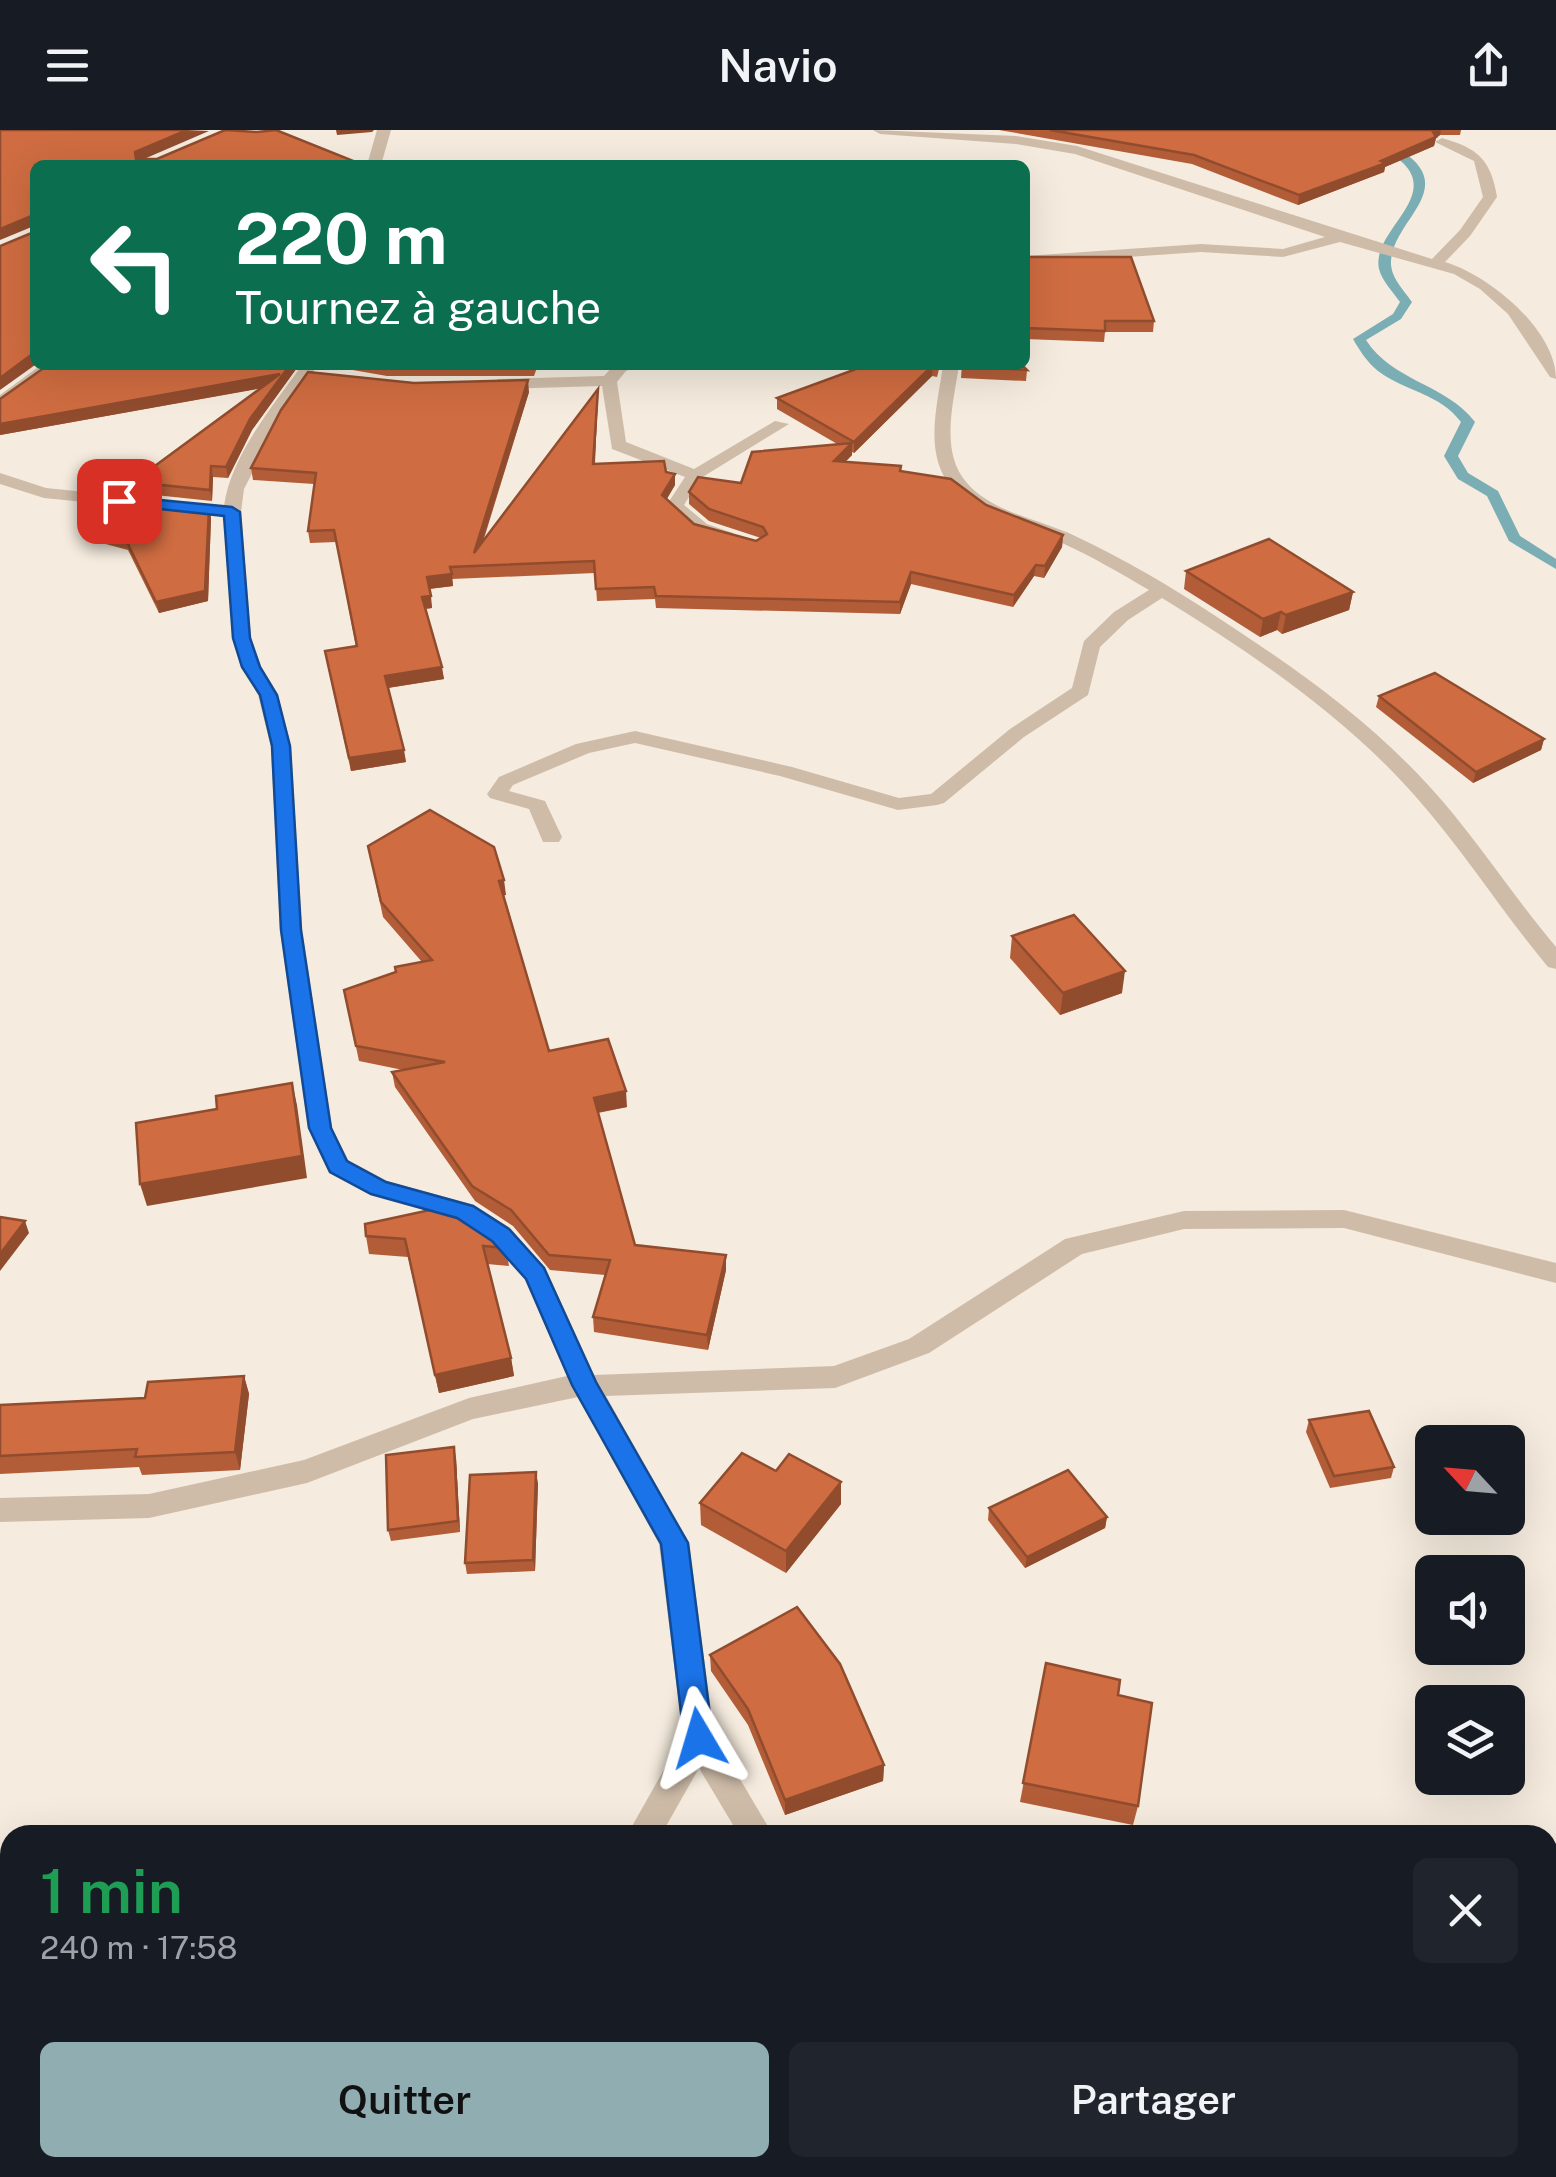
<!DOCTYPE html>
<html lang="fr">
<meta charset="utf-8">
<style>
:root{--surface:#171b24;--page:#20242c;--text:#f1f3f6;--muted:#9ea1a6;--accent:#90adb2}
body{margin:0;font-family:"Public Sans",sans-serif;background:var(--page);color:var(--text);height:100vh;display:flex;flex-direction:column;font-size:38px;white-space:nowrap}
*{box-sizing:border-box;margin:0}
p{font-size:32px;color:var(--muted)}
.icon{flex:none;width:55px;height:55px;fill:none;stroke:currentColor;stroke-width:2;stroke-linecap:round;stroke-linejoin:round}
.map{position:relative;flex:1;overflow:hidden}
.panel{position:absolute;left:0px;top:1695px;width:1558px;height:352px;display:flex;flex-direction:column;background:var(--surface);border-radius:30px 30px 0 0;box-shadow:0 10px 40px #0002}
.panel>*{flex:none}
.top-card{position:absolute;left:30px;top:30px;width:1000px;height:210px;border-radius:15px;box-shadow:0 10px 40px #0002;background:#0b6e4f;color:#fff;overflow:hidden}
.needle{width:65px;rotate:296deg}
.fabs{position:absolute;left:1415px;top:1295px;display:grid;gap:20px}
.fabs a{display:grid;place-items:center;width:110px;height:110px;border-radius:15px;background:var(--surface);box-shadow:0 10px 40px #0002;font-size:50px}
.pin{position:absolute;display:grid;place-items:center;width:85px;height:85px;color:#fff;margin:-42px;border-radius:20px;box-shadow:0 5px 15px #0006}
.me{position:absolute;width:110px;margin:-55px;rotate:353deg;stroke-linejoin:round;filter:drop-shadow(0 0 8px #0008)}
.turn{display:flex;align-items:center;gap:35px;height:210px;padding:0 40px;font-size:45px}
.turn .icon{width:130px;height:130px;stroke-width:2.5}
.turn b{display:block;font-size:70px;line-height:85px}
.round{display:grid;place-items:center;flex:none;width:105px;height:105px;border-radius:15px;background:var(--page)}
.summary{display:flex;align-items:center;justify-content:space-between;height:170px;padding:0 40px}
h1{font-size:60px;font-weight:600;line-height:75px;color:#1e9e55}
.button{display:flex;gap:20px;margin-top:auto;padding:20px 40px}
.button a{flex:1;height:115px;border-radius:15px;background:var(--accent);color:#111;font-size:40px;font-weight:600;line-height:115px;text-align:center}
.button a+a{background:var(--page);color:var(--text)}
header{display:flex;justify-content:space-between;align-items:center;height:130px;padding:0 40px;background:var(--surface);font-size:45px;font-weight:600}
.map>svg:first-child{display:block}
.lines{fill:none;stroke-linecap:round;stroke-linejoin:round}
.stream{fill:#7aaeb4;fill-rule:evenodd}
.minor{fill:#cebca8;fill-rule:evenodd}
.wall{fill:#b25d38}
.shaded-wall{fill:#914c2e}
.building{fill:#cf6c41;stroke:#914c2e;stroke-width:2.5}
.route{fill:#1a73e8;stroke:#114b97;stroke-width:2.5}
</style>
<header><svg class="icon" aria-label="menu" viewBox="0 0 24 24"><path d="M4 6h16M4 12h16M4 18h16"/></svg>Navio<svg class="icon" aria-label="share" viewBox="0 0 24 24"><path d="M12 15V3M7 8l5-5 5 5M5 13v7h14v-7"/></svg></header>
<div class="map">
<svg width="1556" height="2047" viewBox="0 0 1556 2047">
<rect width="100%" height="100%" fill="#f5ebde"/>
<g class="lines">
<path class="stream" d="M1352 0C1370 0 1387 11 1402 21 1459 59 1393 90 1391 131 1390 147 1403 159 1412 172L1401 189 1366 210C1393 252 1445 253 1475 292L1458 326 1468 343 1498 361 1520 406 1556 429V439L1509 411 1487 366 1458 349 1444 326 1461 292C1439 263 1406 262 1378 241 1367 232 1360 221 1353 209L1393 184 1400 172C1393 162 1382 151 1379 139 1371 102 1438 69 1404 34 1390 19 1367 13 1352 0Z"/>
<g class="minor">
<polygon points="377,0 391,0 381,35 367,35"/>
<path d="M873 0 1016 6 1077 16 1432 129 1460 100 1483 67 1474 31 1435 12 1442 8C1478 18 1491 30 1497 67L1470 106 1445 132C1489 145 1556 200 1556 249L1550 247 1508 184 1480 159 1454 144 1340 112 1283 127 1201 122 1025 134V126L1201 114 1283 119 1325 107 1075 24 1016 14 880 4Z"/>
<polygon points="41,235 59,235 0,278 0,265"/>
<path d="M302 235H318L280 289 244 359 241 382 251 508 261 537 278 565 291 617 302 800 332 998 348 1030 387 1051 474 1075 510 1098 545 1137 594 1245 834 1236 909 1209 1065 1109 1184 1081 1344 1080 1556 1133V1153L1344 1098 1184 1099 1082 1124 929 1223 835 1258 606 1266 689 1413 714 1605 773 1705H739L699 1638 661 1705H627L683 1606 659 1414 578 1267 473 1289 307 1353 149 1388 0 1392V1368L149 1364 304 1330 469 1268 567 1246 525 1149 492 1112 456 1089 370 1064 329 1042 308 998 280 800 271 617 258 565 241 537 233 508 224 386 44 368 0 354V343L46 358 224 376C231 325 273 276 302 235Z"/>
<polygon points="614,235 640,235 626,241 617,252 626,312 694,339 775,291 789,294 701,348 684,375 707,394 733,403 733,411 695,402 669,380 666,376 685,347 612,319 602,256 498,259 490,254 498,249 604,246"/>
<path d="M943 235H959C954 271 939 322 967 353 993 383 1040 389 1075 406 1124 429 1170 456 1214 485 1291 535 1367 588 1429 656 1475 706 1512 765 1556 817V839L1548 837C1502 782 1464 721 1416 667 1345 586 1253 524 1162 468L1128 490 1100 517 1088 565 1024 607 944 673 937 675 898 680 780 646 635 613 589 623 513 655 509 661 545 671 562 707 559 712H543L529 679 490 668 487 664 499 647 576 614 635 601 792 637 899 668 931 664 1010 599 1072 558 1084 511 1114 482 1149 460C1120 443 1091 426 1060 412 1016 391 950 384 937 328 930 298 939 265 943 235Z"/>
<polygon points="441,2038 479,2038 476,2047 438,2047"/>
<rect x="763" y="2038" width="36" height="9"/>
</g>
</g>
<g class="wall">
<polygon points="999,0 1461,0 1460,5 1440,5 1436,8 1434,16 1385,37 1384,42 1298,75 1192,34"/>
<polygon points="1025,124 1026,127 1154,191 1153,202 1105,202 1104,212 1025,209"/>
<polygon points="48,235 299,235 252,300 228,348 213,347 212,371 136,363 133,352 261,258 0,305 0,269"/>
<polygon points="324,235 538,235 534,246 387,246"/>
<polygon points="867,235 940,235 937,247 932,246 854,323 852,322 852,325 845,332 901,341 1063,405 1062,417 1044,448 1034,446 1013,477 911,454 900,484 656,478 655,469 597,471 595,443 452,449 453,456 429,459 432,478 425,479 444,549 388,558 406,632 351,641 327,533 356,517 336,412 310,413 308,401 314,354 253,350 251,338 414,253 529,262 483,412 598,259 595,334 675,344 675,355 667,369 694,394 756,411 761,408 709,391 689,374 689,362 741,353 839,315 777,279 777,268"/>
<polygon points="962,235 1027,240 1026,251 961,248"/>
<polygon points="209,378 211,388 208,471 159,483 128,420 98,412 95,402"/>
<polygon points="1186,441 1353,462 1349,480 1282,504 1277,500 1260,507 1184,459"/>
<polygon points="1379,566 1544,609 1541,620 1473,653 1376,577"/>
<polygon points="368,716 506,765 504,765 549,921 627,977 598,983 635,1115 726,1140 708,1220 594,1202 593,1187 605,1145 550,1140 513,1096 475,1071 395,957 392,942 403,940 359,931 344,860 422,832 383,787"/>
<polygon points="1012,806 1122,863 1060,885 1010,828"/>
<polygon points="366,1106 506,1118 509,1136 487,1134 511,1228 514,1246 439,1263 408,1127 369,1124"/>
<polygon points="244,1246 249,1264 240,1340 142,1345 139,1337 0,1344 0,1275 145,1268"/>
<polygon points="1309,1290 1394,1337 1391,1348 1330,1358 1306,1302"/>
<polygon points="456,1328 460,1402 391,1411 388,1400"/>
<polygon points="538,1353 535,1441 467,1444 465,1433"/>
<polygon points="700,1373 841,1374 786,1443 701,1395"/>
<polygon points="989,1378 1107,1387 1105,1398 1025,1438 988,1390"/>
<polygon points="710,1525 884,1635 883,1651 785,1685 748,1595 711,1541"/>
<polygon points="1046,1533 1118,1565 1138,1676 1133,1695 1020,1672"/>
<polygon points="902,2038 965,2038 903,2046"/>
</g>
<g class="shaded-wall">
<polygon points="187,0 209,1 137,32 135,22"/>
<polygon points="336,0 374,0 372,2 337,5"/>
<polygon points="1436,0 1441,0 1440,5 1436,8 1434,16 1385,37 1384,42 1298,75 1299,65 1381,31"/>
<polygon points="31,86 34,96 0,110 0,99"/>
<polygon points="35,222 35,235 0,260 0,248"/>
<polygon points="290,235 299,235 252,300 228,348 226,337 250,289 274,256 0,305 0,294"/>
<polygon points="933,235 932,246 854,323 854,312"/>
<polygon points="528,250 529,262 475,435 474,423"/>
<polygon points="598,259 598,271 594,346 593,334"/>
<polygon points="852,313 852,325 834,343 834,331"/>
<polygon points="211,336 213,347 212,371 210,360"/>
<polygon points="675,344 675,355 662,376 662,365"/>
<polygon points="209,378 211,388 208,471 159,483 156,472"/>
<polygon points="1063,405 1062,417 1044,448 1045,436"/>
<polygon points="1036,435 1034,446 1013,477 1014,465"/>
<polygon points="911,442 911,454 900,484 900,472"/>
<polygon points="452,444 453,456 428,459 427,447"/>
<polygon points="1353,462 1349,480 1282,504 1286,485"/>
<polygon points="431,466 432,478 423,479 422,467"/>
<polygon points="1281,482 1277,500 1260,507 1263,489"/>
<polygon points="442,537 444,549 387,558 385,546"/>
<polygon points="1544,609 1541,620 1473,653 1476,642"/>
<polygon points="404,620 406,632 351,641 349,628"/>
<polygon points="504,750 506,765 501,766 499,751"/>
<polygon points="1125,841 1122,863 1060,885 1063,863"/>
<polygon points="292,953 297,975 307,1048 147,1076 140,1054"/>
<polygon points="626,961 627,977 595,983 594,968"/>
<polygon points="25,1091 29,1103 0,1141 0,1124"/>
<polygon points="726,1125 726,1140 708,1220 707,1205"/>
<polygon points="511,1228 514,1246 439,1263 435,1245"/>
<polygon points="244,1246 249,1264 240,1340 235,1322"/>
<polygon points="454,1317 456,1328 460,1402 458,1391"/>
<polygon points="536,1342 538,1353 535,1441 533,1430"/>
<polygon points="841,1352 841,1374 786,1443 786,1421"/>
<polygon points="1107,1387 1105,1398 1025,1438 1027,1427"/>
<polygon points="884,1635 883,1651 785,1685 785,1670"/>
</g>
<g class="building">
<polygon points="0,0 187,0 135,22 136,29 157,29 225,0 257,2 276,0 356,32 356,35 35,35 35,88 31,86 0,99"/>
<polygon points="1050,0 1436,0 1433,2 1436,7 1381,31 1386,33 1299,65 1194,25"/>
<polygon points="687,33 724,35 686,35"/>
<polygon points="35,96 35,222 0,248 0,116 34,102"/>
<polygon points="1025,124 1026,127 1131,127 1154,191 1105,191 1105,201 1025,198"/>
<polygon points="48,235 290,235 250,289 226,337 211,336 210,360 133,352 280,244 0,294 0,269"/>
<polygon points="867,235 938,235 933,235 854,312 777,268"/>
<polygon points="962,235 1022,235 1027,240 961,236"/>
<polygon points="308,242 414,253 528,250 474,423 598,259 593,334 664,331 666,342 675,344 662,365 694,394 756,411 767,404 763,397 709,379 689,362 698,347 741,353 752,322 852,313 834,331 901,336 900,341 951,349 986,375 1063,405 1045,436 1036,435 1014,465 911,442 900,472 656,466 654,457 596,459 594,431 450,437 452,444 427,447 431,466 422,467 442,537 385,546 404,620 349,628 325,521 357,516 334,400 308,401 316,343 251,338 281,280"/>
<polygon points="121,369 209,378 205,461 156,472 126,410 95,402"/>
<polygon points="1269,409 1353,462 1286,485 1281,482 1263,489 1186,441"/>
<polygon points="1435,543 1544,609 1476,642 1379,566"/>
<polygon points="430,680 494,717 504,750 499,751 549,921 608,909 626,961 594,968 635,1115 726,1125 707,1205 593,1187 610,1130 549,1125 511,1080 472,1056 392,942 445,932 356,916 344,860 396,842 395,837 432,830 381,772 368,716"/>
<polygon points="1074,785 1125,841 1063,863 1012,806"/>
<polygon points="292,953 302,1026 140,1054 136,993 217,979 216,966"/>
<polygon points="453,1075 487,1097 506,1118 483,1116 511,1228 435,1245 405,1109 366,1106 365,1094"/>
<polygon points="0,1087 25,1091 0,1124"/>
<polygon points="244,1246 235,1322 135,1327 137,1319 0,1326 0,1275 145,1268 148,1252"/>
<polygon points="1369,1281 1394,1337 1334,1346 1309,1290"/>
<polygon points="454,1317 458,1391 388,1400 386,1325"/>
<polygon points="742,1323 776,1341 789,1324 841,1352 786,1421 700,1373"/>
<polygon points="1068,1340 1107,1387 1027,1427 989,1378"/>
<polygon points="536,1342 533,1430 465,1433 470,1345"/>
<polygon points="797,1477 840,1534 884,1635 785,1670 748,1579 710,1525"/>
<polygon points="1046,1533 1120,1550 1118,1565 1152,1573 1138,1676 1023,1653"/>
</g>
<polygon class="route" points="119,366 232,377 240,382 250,508 260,537 277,565 290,616 301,800 331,998 347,1031 386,1052 473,1076 509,1099 544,1138 596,1252 688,1413 713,1608 709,1617 699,1621 689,1617 684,1608 661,1414 572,1255 526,1149 492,1111 457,1088 371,1064 330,1042 309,998 281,800 272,616 260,565 242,537 233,508 224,386 114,374 114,367"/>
</svg>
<div class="fabs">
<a><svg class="needle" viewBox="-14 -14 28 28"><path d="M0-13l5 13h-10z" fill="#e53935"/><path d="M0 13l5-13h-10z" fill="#9ea1a6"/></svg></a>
<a><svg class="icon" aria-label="sound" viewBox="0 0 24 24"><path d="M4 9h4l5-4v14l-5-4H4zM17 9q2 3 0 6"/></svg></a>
<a><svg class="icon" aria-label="layers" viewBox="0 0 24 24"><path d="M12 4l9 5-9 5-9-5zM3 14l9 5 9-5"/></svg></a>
</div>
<div class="pin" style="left:119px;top:371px;background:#d93025"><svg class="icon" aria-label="arrive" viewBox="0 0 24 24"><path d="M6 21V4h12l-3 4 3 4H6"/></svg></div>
<svg class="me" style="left:699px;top:1608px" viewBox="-20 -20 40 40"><path d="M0-17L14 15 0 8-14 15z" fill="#1a73e8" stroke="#fff" stroke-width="4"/></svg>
<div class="top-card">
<div class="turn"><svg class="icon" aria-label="left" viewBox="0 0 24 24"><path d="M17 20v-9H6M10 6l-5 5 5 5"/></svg><div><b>220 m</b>Tournez à gauche</div></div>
</div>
<section class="panel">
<div class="summary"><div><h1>1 min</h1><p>240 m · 17:58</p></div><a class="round"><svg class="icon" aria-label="close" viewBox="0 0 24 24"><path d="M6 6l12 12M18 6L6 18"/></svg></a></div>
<div class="button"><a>Quitter</a><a>Partager</a></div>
</section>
</div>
